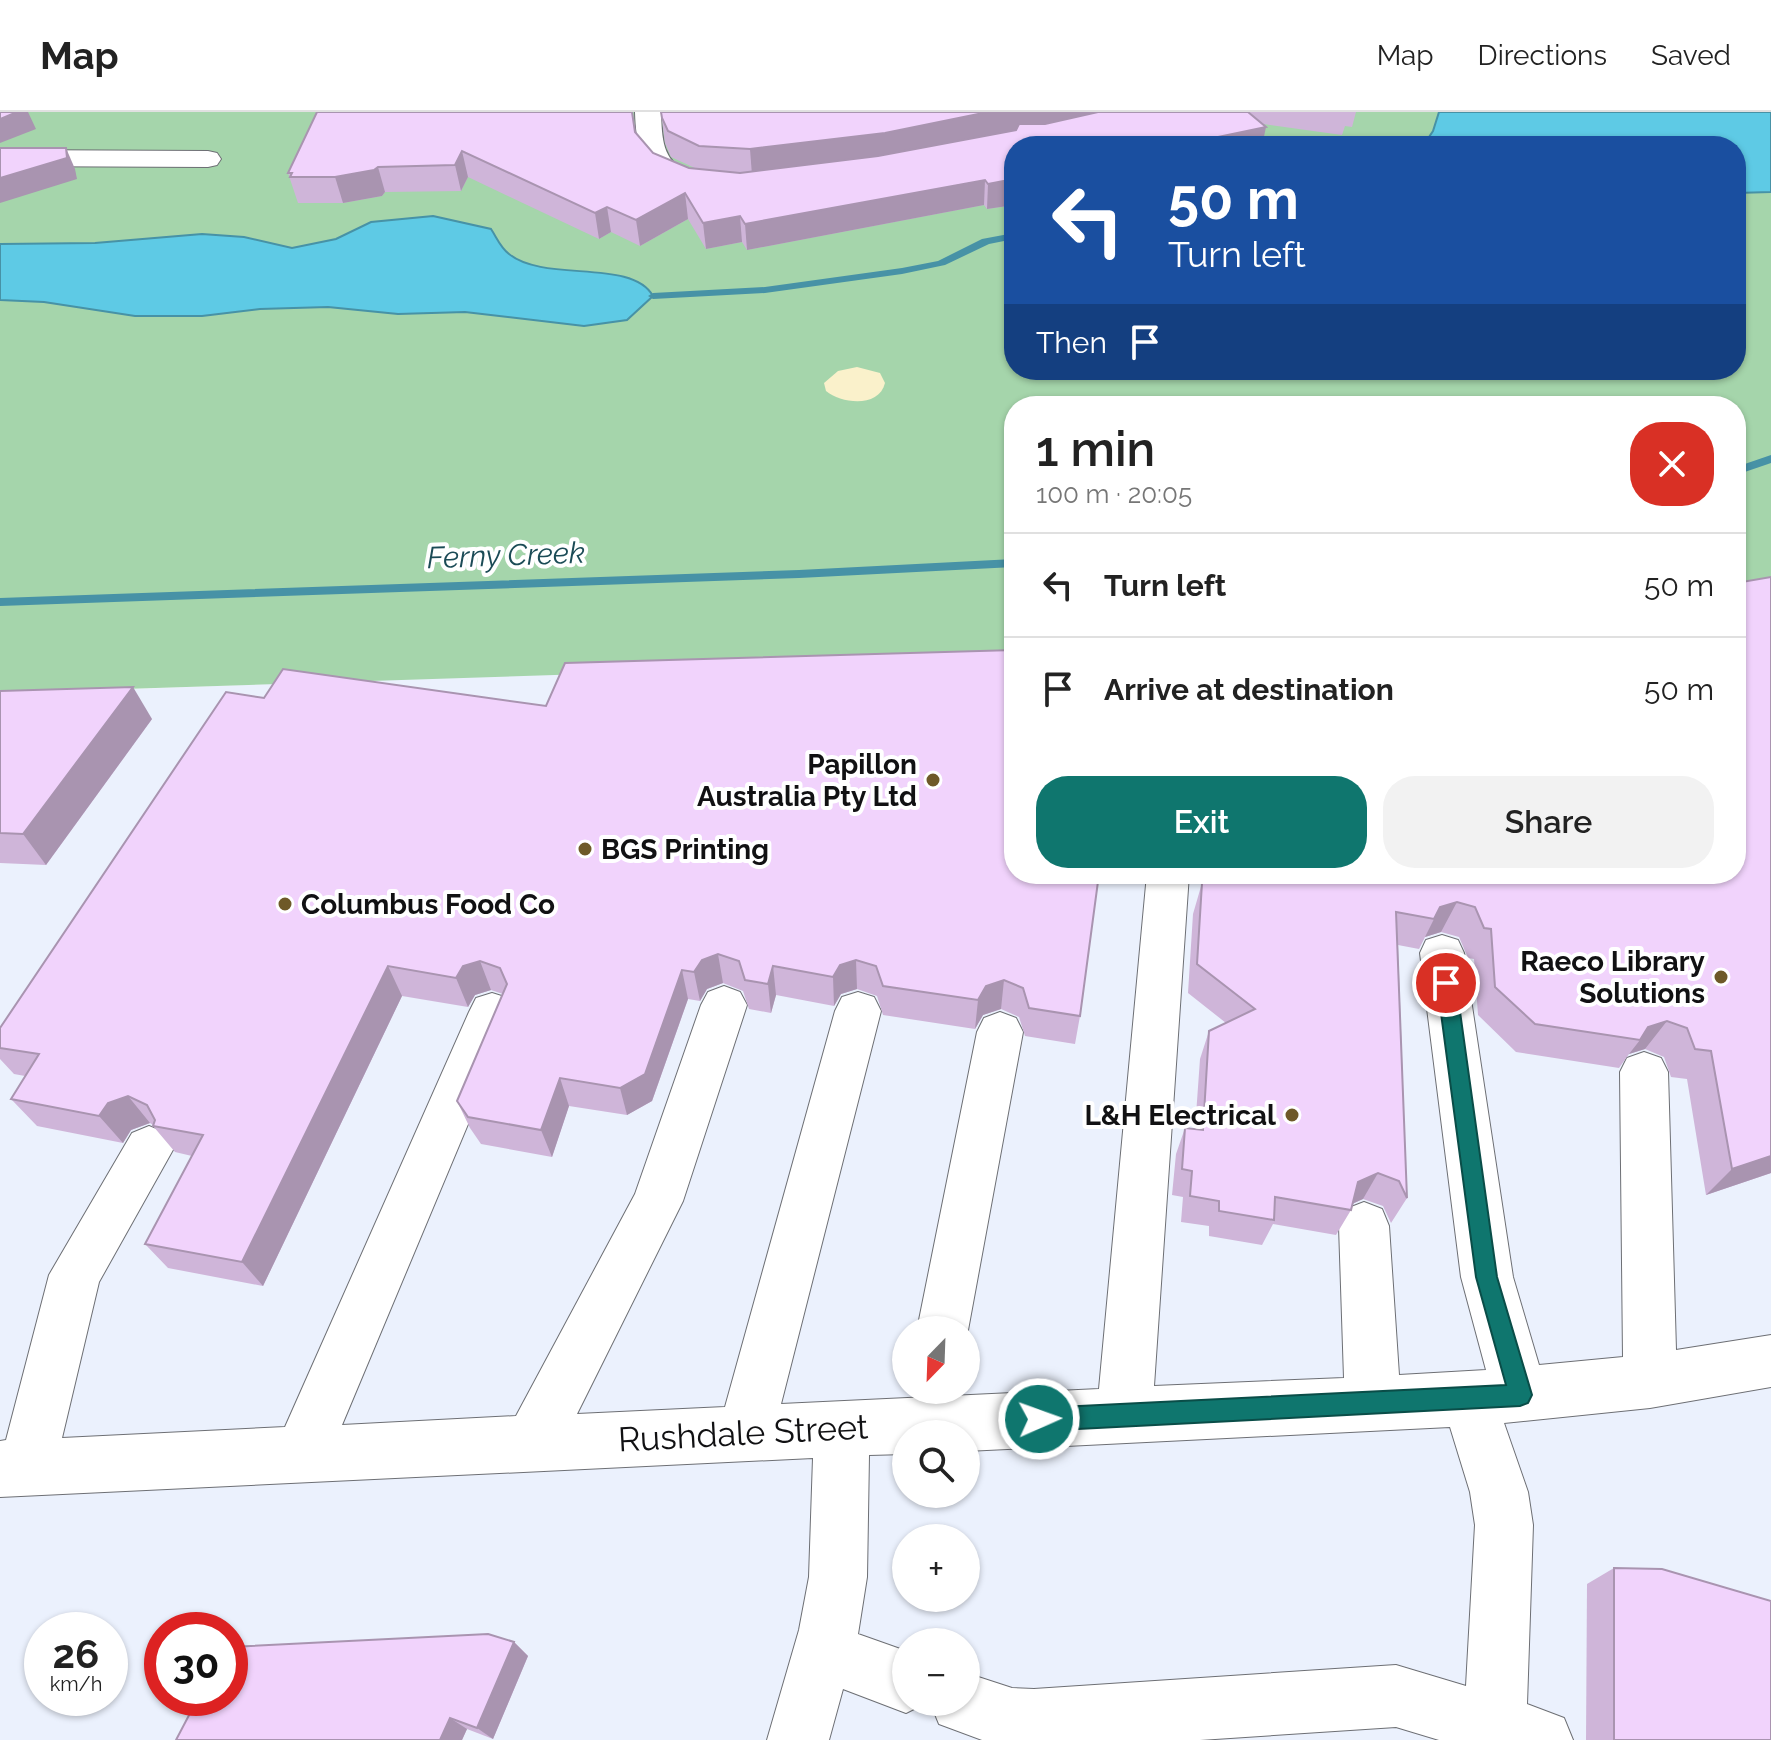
<!DOCTYPE html>
<meta charset="utf-8">
<style>
:root{--surface:#fff;--page:#f2f2f2;--text:#222;--muted:#767676;--line:#e0e0e0;--accent:#0f766e}
body{margin:0;font-family:Raleway,sans-serif;background:var(--page);color:var(--text);height:100vh;display:flex;flex-direction:column;font-size:30px;white-space:nowrap}
*{box-sizing:border-box;margin:0}
p{font-size:26px;color:var(--muted)}
.icon{flex:none;width:44px;height:44px;fill:none;stroke:currentColor;stroke-width:2;stroke-linecap:round;stroke-linejoin:round}
.map{position:relative;flex:1;overflow:hidden}
.panel{position:absolute;left:1004px;top:284px;width:742px;height:488px;display:flex;flex-direction:column;background:var(--surface);border-radius:32px;box-shadow:0 2px 6px #0004}
.panel>*{flex:none}
.hud{position:absolute;left:1004px;top:24px;width:742px;height:244px;border-radius:32px;box-shadow:0 2px 6px #0004;background:#1a4fa0;color:#fff;overflow:hidden}
.needle{width:52px;rotate:203deg}
.tools{position:absolute;left:892px;top:1204px;display:grid;gap:16px}
.tools a{display:grid;place-items:center;width:88px;height:88px;border-radius:50%;background:var(--surface);box-shadow:0 2px 6px #0004;font-size:40px}
.speed{position:absolute;left:24px;top:1500px;display:flex;gap:16px;font-size:40px;font-weight:700;text-align:center}
.speed>*{display:grid;place-content:center;width:104px;height:104px;border-radius:50%;background:var(--surface);box-shadow:0 2px 6px #0004;line-height:1}
.speed small{font-size:20px;font-weight:400}
.speed .limit{border:12px solid #d22;background:#fff;color:#111}
.pin{position:absolute;display:grid;place-items:center;width:68px;height:68px;color:#fff;margin:-34px;border:4px solid #fff;border-radius:50%;box-shadow:0 2px 8px #0007}
.me{position:absolute;width:88px;margin:-44px;rotate:88deg;stroke-linejoin:round;filter:drop-shadow(0 0 6px #0008)}
.turn{display:flex;align-items:center;gap:28px;height:168px;padding:0 32px;font-size:36px}
.turn .icon{width:104px;height:104px;stroke-width:2.5}
.turn b{display:block;font-size:56px;line-height:68px}
.then{display:flex;align-items:center;height:76px;padding:0 32px;background:#0003;gap:16px;font-size:30px}
.round{display:grid;place-items:center;flex:none;width:84px;height:84px;border-radius:32px;background:var(--page)}
.overview{display:flex;align-items:center;justify-content:space-between;height:136px;padding:0 32px}
h1{font-size:48px;font-weight:600;line-height:60px}
.button{display:flex;gap:16px;margin-top:auto;padding:16px 32px}
.button a{flex:1;height:92px;border-radius:32px;background:var(--accent);color:#fff;font-size:32px;font-weight:600;line-height:92px;text-align:center}
.button a+a{background:var(--page);color:var(--text)}
ul{padding:0;list-style:none}
li{display:flex;align-items:center;gap:24px;height:104px;padding:0 32px;border-top:2px solid var(--line)}
li div{flex:1}
li b{display:block;font-size:30px}
li em{font-style:normal}
header{display:flex;align-items:center;gap:48px;box-sizing:border-box;height:112px;padding:0 40px;background:var(--surface);border-bottom:2px solid var(--line)}
header strong{font-size:38px}
nav{display:flex;gap:44px;margin-inline-start:auto;font-size:28px}
.map>svg:first-child{display:block}
.built{fill:#ebf1fd;fill-rule:evenodd}
.green{fill:#a5d5ab;fill-rule:evenodd}
.sand{fill:#faf1cb}
.water{fill:#5ecae5;stroke:#4792a6;stroke-width:2}
.lines{fill:none;stroke-linecap:round;stroke-linejoin:round}
.stream{fill:#4792a6;fill-rule:evenodd}
.minor-casing{stroke:#6d6f74;stroke-width:2}
.minor{fill:#fff;fill-rule:evenodd}
.wall{fill:#cfb5d9}
.shaded-wall{fill:#a994b0}
.building{fill:#f1d3fc;stroke:#a994b0;stroke-width:2}
.route{fill:#0f766e;stroke:#0a4d48;stroke-width:2}
.poi-dot{fill:#6e5928;stroke:#fff;stroke-width:3}
.labels{text-anchor:middle;dominant-baseline:central;stroke-width:8;stroke-linejoin:round;paint-order:stroke}
.poi-label{font-size:28px;font-weight:bold;fill:#111113;stroke:#fff;text-anchor:end}
.water-label{font-size:30px;font-style:italic;fill:#1b4b56;stroke:#fff}
.near-street-label{font-size:34px;fill:#111113;stroke:#fff}
</style>
<header>
<strong>Map</strong>
<nav><a>Map</a><a>Directions</a><a>Saved</a></nav>
</header>
<div class="map">
<svg width="1771" height="1628" viewBox="0 0 1771 1628">
<rect width="100%" height="100%" fill="#f8fafe"/>
<path class="built" d="M1771 469V1628H0V582L836 551 1014 762H1736ZM906 1218H966V1278H906ZM906 1322H966V1382H906ZM906 1426H966V1486H906ZM42 1518H110V1586H42ZM162 1518H230V1586H162ZM906 1530H966V1590H906Z"/>
<path class="green" d="M0 0H1771V469L1736 476V294H1014V548L0 581ZM1014 34H1736V258H1014Z"/>
<path class="sand" d="M857 255 880 261 885 271C879 296 842 292 826 279L824 271 838 259Z"/>
<g class="water">
<polygon points="1439,0 1771,0 1771,80 1736,81 1736,34 1423,34 1433,19"/>
<path d="M433 104 491 117C497 126 500 135 509 142 545 171 632 146 653 184L627 208 584 214 465 200 398 202 328 195 260 197 202 204H135L44 190 0 188V132L95 131 202 122 244 125 292 136 336 127 371 110Z"/>
</g>
<g class="lines">
<g class="stream">
<polygon points="1014,121 1014,127 989,132 945,153 902,162 765,181 653,187 648,184 653,181 765,175 902,156 938,149 982,127"/>
<polygon points="1771,343 1771,351 1736,363 1736,355"/>
<polygon points="1014,447 1014,455 799,466 0,494 0,486 799,458"/>
</g>
<g class="minor-casing">
<g id="minor">
<path d="M635 0H661C662 26 662 49 688 60 697 63 705 63 710 71L707 77C695 80 686 77 675 73 641 61 636 32 635 0Z"/>
<polygon points="0,38 208,39 217,41 221,47 217,53 208,55 0,54"/>
<polygon points="1147,762 1189,762 1154,1274 1344,1266 1339,1114 1346,1097 1364,1090 1382,1097 1389,1114 1399,1263 1486,1258 1461,1165 1420,841 1426,828 1442,823 1458,828 1464,841 1513,1165 1539,1253 1623,1245 1620,960 1627,946 1644,940 1661,946 1668,960 1676,1238 1771,1223 1771,1275 1650,1296 1504,1311 1528,1380 1533,1413 1527,1592 1564,1606 1573,1628 1439,1628 1396,1615 1200,1628 982,1628 939,1612 930,1590 966,1590 966,1561 1012,1576 1034,1577 1396,1553 1466,1574 1475,1413 1470,1380 1450,1315 966,1339 966,1322 906,1322 906,1342 869,1343 867,1465 858,1522 906,1539 906,1590 928,1590 906,1601 843,1577 829,1628 767,1628 799,1518 809,1465 813,1346 0,1385 0,1329 6,1328 49,1163 132,1021 149,1014 166,1021 174,1036 99,1170 62,1326 285,1315 469,900 476,886 492,881 508,886 515,900 342,1313 516,1304 635,1082 701,893 708,880 724,874 740,880 747,893 683,1089 577,1302 725,1295 835,899 842,885 858,880 874,885 881,899 781,1292 1099,1277"/>
<polygon points="1000,900 1016,906 1023,920 966,1229 966,1218 917,1218 977,920 984,906"/>
</g>
</g>
<use href="#minor" class="minor"/>
</g>
<g class="wall">
<polygon points="317,0 635,21 653,41 689,56 697,57 671,45 665,31 661,0 1356,0 1352,15 1345,14 1342,23 1263,12 1014,34 1014,93 987,97 984,93 747,138 742,130 706,137 688,107 640,134 611,120 599,127 468,65 461,79 385,80 382,84 343,91 298,91 288,61"/>
<polygon points="1771,465 1771,1061 1706,1083 1687,967 1671,965 1664,945 1645,937 1629,942 1619,956 1516,940 1478,903 1474,847 1468,846 1459,825 1441,820 1425,825 1419,837 1398,833 1407,1086 1391,1111 1383,1094 1363,1087 1352,1092 1351,1098 1336,1123 1273,1112 1262,1133 1209,1124 1209,1114 1181,1110 1183,1085 1172,1083 1176,1042 1185,1016 1195,1017 1200,947 1209,919 1226,911 1188,881 1193,802 1202,771 1736,762"/>
<polygon points="0,579 152,607 46,753 0,751"/>
<polygon points="264,586 546,594 1080,904 1075,932 1025,924 1019,905 1001,897 983,903 975,917 883,903 877,884 857,877 841,882 834,894 776,883 771,901 749,897 743,879 723,871 707,877 700,889 688,887 652,989 627,1003 569,994 552,1045 481,1032 470,1016 457,989 503,882 491,878 475,883 468,895 402,884 263,1174 168,1156 145,1132 192,1044 175,1040 153,1014 153,1013 150,1011 131,1018 123,1031 37,1014 11,987 25,964 14,962 0,947 0,916"/>
<polygon points="1614,1456 1771,1628 1586,1628 1587,1472"/>
<polygon points="514,1530 528,1544 493,1627 467,1617 462,1628 176,1628"/>
</g>
<g class="shaded-wall">
<polygon points="17,0 28,0 36,17 0,31 0,7"/>
<polygon points="988,0 1108,0 885,46 752,63 750,37"/>
<polygon points="1266,15 1262,34 1175,34"/>
<polygon points="66,36 75,57 77,67 0,91 0,66"/>
<polygon points="462,39 468,65 461,79 455,53"/>
<polygon points="378,55 385,80 382,84 343,91 335,65"/>
<polygon points="1014,67 1014,93 987,97 988,72"/>
<polygon points="985,68 984,93 747,138 745,112"/>
<polygon points="685,81 688,107 640,134 636,108"/>
<polygon points="607,95 611,120 599,127 595,101"/>
<polygon points="740,104 742,130 706,137 703,111"/>
<polygon points="133,575 152,607 46,753 23,722"/>
<polygon points="1457,790 1441,820 1425,825 1419,837 1440,795"/>
<polygon points="718,842 723,871 707,877 700,889 694,860 702,848"/>
<polygon points="856,848 857,877 841,882 834,894 833,865 840,853"/>
<polygon points="480,849 491,878 475,883 468,895 456,866 463,854"/>
<polygon points="388,854 402,884 263,1174 242,1150"/>
<polygon points="773,854 776,883 771,901 768,872"/>
<polygon points="682,858 688,887 652,989 627,1003 620,976"/>
<polygon points="1004,868 1001,897 983,903 975,917 978,888 986,874"/>
<polygon points="1667,909 1645,937 1629,942 1640,928 1648,915"/>
<polygon points="560,966 569,994 552,1045 541,1018"/>
<polygon points="128,984 150,1011 131,1018 123,1031 99,1004 108,991"/>
<polygon points="1771,1044 1771,1061 1706,1083 1732,1057"/>
<polygon points="1378,1061 1363,1087 1343,1096 1358,1070"/>
<polygon points="514,1530 528,1544 493,1627 477,1616"/>
<polygon points="450,1606 467,1617 462,1628 440,1628"/>
</g>
<g class="building">
<polygon points="0,0 17,0 0,7"/>
<polygon points="317,0 632,0 635,20 653,41 689,56 740,61 878,44 1016,18 1019,12 1045,12 1098,0 1248,0 1266,15 1175,34 1014,34 1014,67 988,72 985,68 745,112 740,104 703,111 685,81 636,108 607,95 595,101 462,39 455,53 378,55 374,58 335,65 290,65 292,61 288,61"/>
<polygon points="661,0 988,0 885,21 750,37 699,34 668,19 662,6"/>
<polygon points="0,36 66,36 67,46 0,66"/>
<polygon points="1771,465 1771,1044 1732,1057 1711,939 1695,937 1687,916 1667,909 1648,915 1640,928 1535,912 1495,875 1491,817 1484,816 1475,795 1457,790 1440,795 1434,807 1396,800 1407,1086 1399,1069 1378,1061 1358,1070 1351,1098 1275,1085 1274,1108 1219,1099 1219,1089 1190,1084 1192,1059 1182,1057 1185,1016 1203,1018 1209,919 1255,897 1197,852 1202,771 1227,762 1736,762 1736,471"/>
<polygon points="1014,538 1014,762 1099,762 1080,904 1029,896 1023,876 1004,868 986,874 978,888 883,874 876,854 856,848 840,853 833,865 773,854 768,872 745,868 739,849 718,842 702,848 694,860 682,858 645,962 620,976 560,966 541,1018 468,1005 457,989 507,872 500,856 480,849 463,854 456,866 388,854 242,1150 145,1132 203,1023 153,1014 155,1008 147,993 128,984 108,991 99,1004 11,987 39,942 0,936 0,916 226,580 264,586 283,557 546,594 565,551"/>
<polygon points="133,575 23,722 0,721 0,579"/>
<polygon points="1614,1456 1662,1457 1771,1489 1771,1628 1614,1628"/>
<polygon points="488,1522 514,1530 477,1616 450,1606 440,1628 176,1628 198,1586 230,1586 230,1535"/>
</g>
<polygon class="route" points="1446,863 1456,871 1497,1165 1532,1283 1528,1291 1520,1294 1039,1319 1031,1315 1028,1307 1031,1299 1039,1296 1506,1273 1476,1165 1437,871"/>
<g class="poi-dot">
<circle cx="933" cy="668" r="8"/>
<circle cx="585" cy="737" r="8"/>
<circle cx="285" cy="792" r="8"/>
<circle cx="1721" cy="865" r="8"/>
<circle cx="1292" cy="1003" r="8"/>
</g>
<g class="labels">
<g class="poi-label">
<text x="917" y="652">Papillon<tspan x="917" dy="32">Australia Pty Ltd</tspan></text>
<text x="601" y="737" text-anchor="start">BGS Printing</text>
<text x="301" y="792" text-anchor="start">Columbus Food Co</text>
<text x="1705" y="849">Raeco Library<tspan x="1705" dy="32">Solutions</tspan></text>
<text x="1276" y="1003">L&amp;H Electrical</text>
</g>
<g class="water-label">
<text transform="translate(506 443) rotate(-2)">Ferny Creek</text>
</g>
<g class="near-street-label">
<text transform="translate(743 1321) rotate(-3)">Rushdale Street</text>
</g>
</g>
</svg>
<div class="tools">
<a><svg class="needle" viewBox="-14 -14 28 28"><path d="M0-13l5 13h-10z" fill="#e53935"/><path d="M0 13l5-13h-10z" fill="#767676"/></svg></a>
<a><svg class="icon" aria-label="search" viewBox="0 0 24 24"><circle cx="10" cy="10" r="6"/><path d="M15 15l6 6"/></svg></a>
<a>+</a>
<a>−</a>
</div>
<div class="speed"><div>26<small>km/h</small></div><div class="limit">30</div></div>
<div class="pin" style="left:1446px;top:871px;background:#d93025"><svg class="icon" aria-label="arrive" viewBox="0 0 24 24"><path d="M6 21V4h12l-3 4 3 4H6"/></svg></div>
<svg class="me" style="left:1039px;top:1307px" viewBox="-20 -20 40 40"><circle r="17" fill="#0f766e" stroke="#fff" stroke-width="3"/><path d="M0-11L8 9 0 5-8 9z" fill="#fff"/></svg>
<div class="hud">
<div class="turn"><svg class="icon" aria-label="left" viewBox="0 0 24 24"><path d="M17 20v-9H6M10 6l-5 5 5 5"/></svg><div><b>50 m</b>Turn left</div></div>
<div class="then">Then<svg class="icon" aria-label="arrive" viewBox="0 0 24 24"><path d="M6 21V4h12l-3 4 3 4H6"/></svg></div>
</div>
<section class="panel">
<div class="overview"><div><h1>1 min</h1><p>100 m · 20:05</p></div><a class="round" style="background:#d93025;color:#fff"><svg class="icon" aria-label="close" viewBox="0 0 24 24"><path d="M6 6l12 12M18 6L6 18"/></svg></a></div>
<ul>
<li><svg class="icon" aria-label="left" viewBox="0 0 24 24"><path d="M17 20v-9H6M10 6l-5 5 5 5"/></svg><div><b>Turn left</b></div><em>50 m</em></li>
<li><svg class="icon" aria-label="arrive" viewBox="0 0 24 24"><path d="M6 21V4h12l-3 4 3 4H6"/></svg><div><b>Arrive at destination</b></div><em>50 m</em></li>
</ul>
<div class="button"><a>Exit</a><a>Share</a></div>
</section>
</div>
